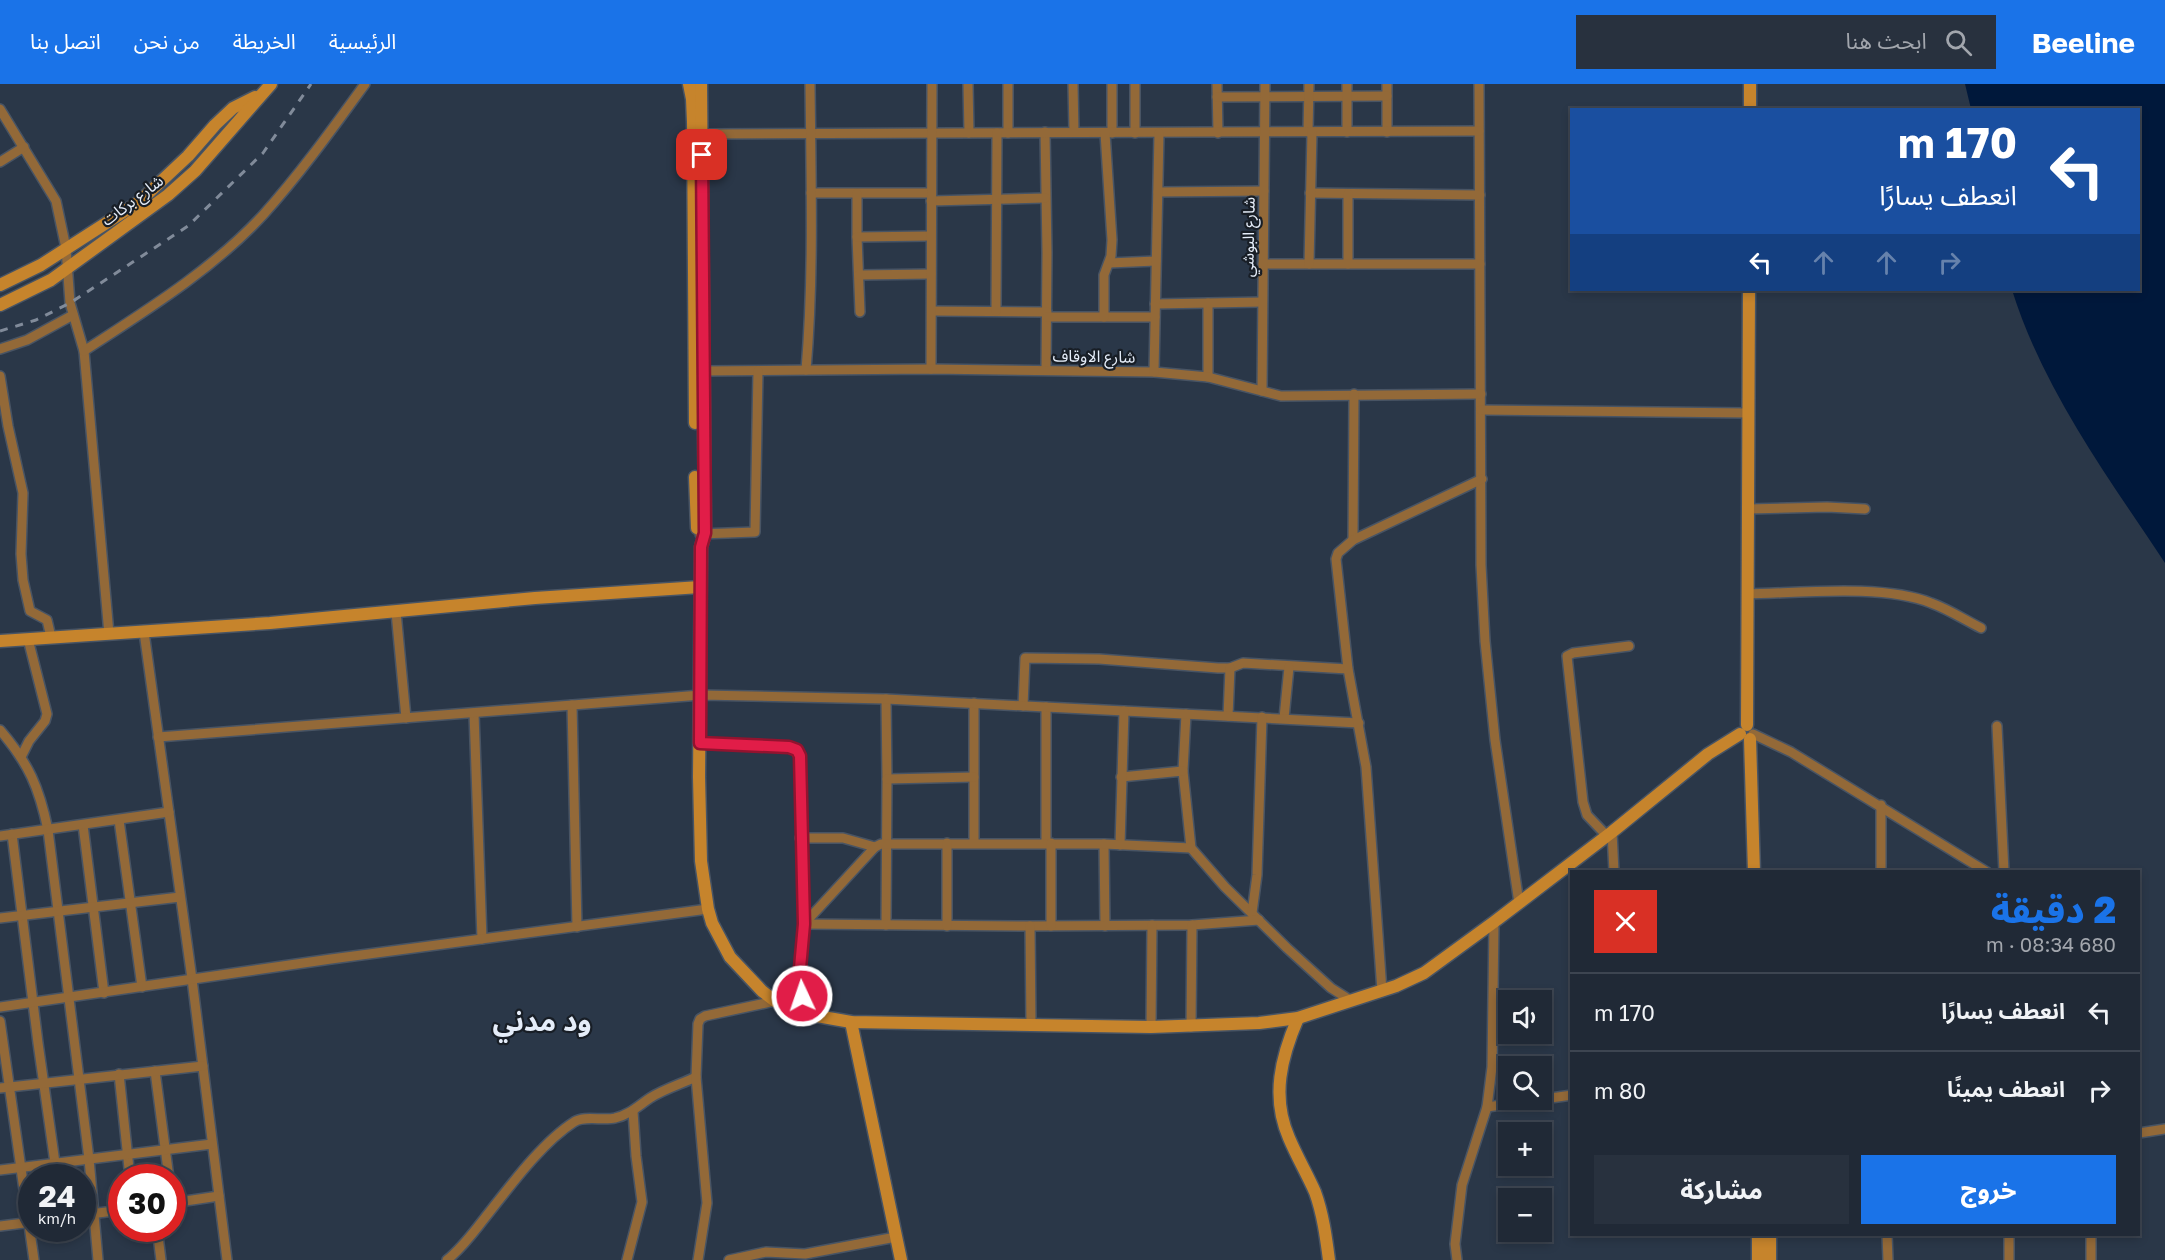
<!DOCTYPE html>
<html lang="ar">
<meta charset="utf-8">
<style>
:root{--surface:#202936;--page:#28313e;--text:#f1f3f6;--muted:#a2a6ad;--line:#3d4551;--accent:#1a73e8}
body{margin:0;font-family:"Golos Text","Noto Sans Arabic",sans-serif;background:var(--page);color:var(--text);direction:rtl;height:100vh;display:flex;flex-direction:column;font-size:22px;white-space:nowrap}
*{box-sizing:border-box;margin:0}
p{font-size:20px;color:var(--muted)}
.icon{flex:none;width:33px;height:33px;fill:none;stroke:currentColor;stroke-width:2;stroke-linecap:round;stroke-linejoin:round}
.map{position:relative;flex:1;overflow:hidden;direction:ltr}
.details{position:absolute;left:1570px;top:786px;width:570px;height:366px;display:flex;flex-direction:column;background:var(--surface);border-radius:0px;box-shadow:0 3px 9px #0003,0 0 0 2px var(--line);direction:rtl}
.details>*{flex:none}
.hud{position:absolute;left:1570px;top:24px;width:570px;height:183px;border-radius:0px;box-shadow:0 3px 9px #0003,0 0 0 2px var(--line);direction:rtl;background:#1a4fa0;color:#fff;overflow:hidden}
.tools{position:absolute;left:1498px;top:906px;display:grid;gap:12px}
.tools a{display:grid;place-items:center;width:54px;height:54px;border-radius:0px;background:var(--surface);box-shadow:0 3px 9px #0003,0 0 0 2px var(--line);font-size:30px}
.speed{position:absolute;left:18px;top:1080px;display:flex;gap:12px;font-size:30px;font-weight:700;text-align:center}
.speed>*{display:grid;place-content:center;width:78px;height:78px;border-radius:50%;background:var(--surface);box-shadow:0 3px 9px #0003,0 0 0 2px var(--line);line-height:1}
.speed small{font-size:15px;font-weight:400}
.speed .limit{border:9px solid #d22;background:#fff;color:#111}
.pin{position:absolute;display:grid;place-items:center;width:51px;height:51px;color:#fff;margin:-26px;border-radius:12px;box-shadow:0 3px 9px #0006}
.me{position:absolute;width:66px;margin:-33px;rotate:357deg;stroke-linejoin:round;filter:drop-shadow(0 0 4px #0008)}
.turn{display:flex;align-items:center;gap:21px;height:126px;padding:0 24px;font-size:27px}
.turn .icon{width:78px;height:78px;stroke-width:2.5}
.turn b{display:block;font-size:42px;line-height:51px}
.lanes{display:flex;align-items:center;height:57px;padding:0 24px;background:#0003;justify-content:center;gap:30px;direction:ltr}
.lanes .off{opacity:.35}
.round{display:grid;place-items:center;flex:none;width:63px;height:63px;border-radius:0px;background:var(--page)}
.summary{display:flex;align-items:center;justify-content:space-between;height:102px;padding:0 24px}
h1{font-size:36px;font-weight:800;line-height:45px;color:var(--accent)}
.cta{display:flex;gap:12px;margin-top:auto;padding:12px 24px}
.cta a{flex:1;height:69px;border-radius:0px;background:var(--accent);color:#fff;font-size:24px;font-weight:800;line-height:69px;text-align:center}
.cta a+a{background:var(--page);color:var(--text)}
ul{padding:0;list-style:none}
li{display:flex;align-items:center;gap:18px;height:78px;padding:0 24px;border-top:2px solid var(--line)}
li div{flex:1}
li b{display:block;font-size:22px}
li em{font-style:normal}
header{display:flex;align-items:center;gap:36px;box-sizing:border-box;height:84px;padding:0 30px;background:var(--accent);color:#fff}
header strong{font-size:28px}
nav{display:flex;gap:33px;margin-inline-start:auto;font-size:21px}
.search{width:420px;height:54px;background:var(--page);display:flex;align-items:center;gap:15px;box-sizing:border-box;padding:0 21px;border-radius:0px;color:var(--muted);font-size:22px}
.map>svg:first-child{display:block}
.water{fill:#00183b}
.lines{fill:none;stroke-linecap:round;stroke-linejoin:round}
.street-casing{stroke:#485464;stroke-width:12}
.secondary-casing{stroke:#485464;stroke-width:15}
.street{stroke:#936938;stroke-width:9}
.secondary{stroke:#c6842c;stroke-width:12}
.rail{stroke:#818b9a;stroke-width:3;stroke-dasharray:8 8;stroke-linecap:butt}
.route-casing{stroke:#92132f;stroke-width:15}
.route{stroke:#e11d48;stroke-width:10}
.labels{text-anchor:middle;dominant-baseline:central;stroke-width:4.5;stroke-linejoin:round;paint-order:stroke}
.street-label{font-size:16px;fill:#e5edf9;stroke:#181e26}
.town-label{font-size:28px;font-weight:bold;fill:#e5edf9;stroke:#181e26}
</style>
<header>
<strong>Beeline</strong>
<div class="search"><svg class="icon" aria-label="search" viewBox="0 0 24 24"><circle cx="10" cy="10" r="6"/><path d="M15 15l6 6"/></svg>ابحث هنا</div>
<nav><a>الرئيسية</a><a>الخريطة</a><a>من نحن</a><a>اتصل بنا</a></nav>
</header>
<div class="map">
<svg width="2165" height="1176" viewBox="0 0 2165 1176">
<rect width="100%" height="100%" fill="#2a3748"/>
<path class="water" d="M1965 0H2165V479C2108 393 2043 305 2012 206H2139V26L1971 25Z"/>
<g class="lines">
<g class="street-casing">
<g id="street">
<polyline points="968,0 969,49"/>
<polyline points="1073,0 1074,48"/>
<polyline points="1112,0 1112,49"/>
<polyline points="1217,0 1218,49"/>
<polyline points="1387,0 1387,48"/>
<polyline points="1479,0 1481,481 1485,557 1495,656 1519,819"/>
<polyline points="1217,13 1387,12"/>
<polyline points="0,25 56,117 66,164 70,219 84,267 109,550"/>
<polyline points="1045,48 1047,169 1046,285"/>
<polyline points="1308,48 1309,0"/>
<polyline points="1347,48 1347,0"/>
<polyline points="1008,49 1008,0"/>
<polyline points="1135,49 1135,0"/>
<polyline points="696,50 1479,47"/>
<polyline points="0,78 24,63"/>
<polyline points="1158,108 1264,107"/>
<polyline points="811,109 931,109"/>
<polyline points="1310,109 1480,111"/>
<polyline points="857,110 857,153 860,228"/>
<polyline points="1348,110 1348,180"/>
<polyline points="931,117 1045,114"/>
<polyline points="857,153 930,152"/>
<polyline points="1109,179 1156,177"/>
<polyline points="1263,180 1480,180"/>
<polyline points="1309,180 1312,48"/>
<polyline points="859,191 931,190"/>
<polyline points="1208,219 1208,293"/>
<polyline points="1155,220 1262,218"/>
<polyline points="932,227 1047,228"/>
<polyline points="996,227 997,49"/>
<polyline points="1047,233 1155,233"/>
<polyline points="1104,233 1104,191 1111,172 1112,156 1105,49"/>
<polyline points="0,265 27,256 73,231"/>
<path d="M84 267C147 226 212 186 263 131 300 90 333 44 365 0"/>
<polyline points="931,285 932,0"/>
<path d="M806 286C814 191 811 96 810 0"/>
<polyline points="703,287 931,285 1154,288 1208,293 1281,312 1481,310"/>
<polyline points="1154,288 1159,49"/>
<polyline points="0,292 8,342 23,409 21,470 23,496 30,527 47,536 51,553"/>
<polyline points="1262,307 1265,0"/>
<polyline points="1481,326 1748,329"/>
<polyline points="1748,425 1827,423 1865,425"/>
<polyline points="700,450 755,448 758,287"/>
<polyline points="1353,456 1354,310"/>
<path d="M1747 510C1800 509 1883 500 1931 519 1948 525 1965 536 1981 544"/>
<polyline points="396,528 406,634"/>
<polyline points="144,548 192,895 227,1176"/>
<polyline points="886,615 887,695 886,841"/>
<polyline points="974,619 974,759"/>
<polyline points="572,621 577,843"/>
<polyline points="1023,622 1025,574 1099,575 1218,584 1230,584 1243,579 1348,585"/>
<polyline points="1046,623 1046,759"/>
<polyline points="474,629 482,855"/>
<polyline points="1186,630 1183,687 1191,764 1225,803 1287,864 1331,904 1350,916"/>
<polyline points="1228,632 1230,584"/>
<polyline points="1284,634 1289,583"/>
<polyline points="1997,642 2004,788"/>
<path d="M0 646C29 680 39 703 48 746L89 1075 98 1176"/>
<polyline points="1753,650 1791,668 1987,788"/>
<polyline points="158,653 701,611 886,615 1359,639"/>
<polyline points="700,659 789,663 797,666 800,672 804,840 800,884 801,906 805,918 814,932"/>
<polyline points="21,673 29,657 45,637 47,630 28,555"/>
<polyline points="1121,693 1183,687"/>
<polyline points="887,695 974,693"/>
<polyline points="1881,721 1881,788"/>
<polyline points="119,736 142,903"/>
<polyline points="83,741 104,909"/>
<polyline points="1612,748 1614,788"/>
<polyline points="12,750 38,959 55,1079"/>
<polyline points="0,752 169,728"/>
<polyline points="1607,752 1587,731 1583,718 1567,572 1573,569 1629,562"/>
<polyline points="800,754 843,754 875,763"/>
<polyline points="1104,760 1105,842"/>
<polyline points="1120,761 1124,627"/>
<polyline points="1252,829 1257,791 1262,633"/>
<polyline points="0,834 180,813"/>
<polyline points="804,840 1030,842 1192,841 1259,836"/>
<polyline points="804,840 875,763 881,760 1104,760 1191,764"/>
<polyline points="947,842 947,759"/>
<polyline points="1030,842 1031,941"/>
<polyline points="1051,842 1051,759"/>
<polyline points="1382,907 1366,683 1348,585 1336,475 1338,469 1353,456 1482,395"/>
<polyline points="0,923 331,875 708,825"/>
<polyline points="0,937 34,1176"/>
<polyline points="1151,943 1152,841"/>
<polyline points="1191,943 1192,841"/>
<polyline points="155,987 169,1094"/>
<polyline points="119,990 130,1094"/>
<polyline points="0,1004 203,982"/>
<polyline points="1487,1023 1572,1011"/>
<polyline points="2139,1049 2165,1045"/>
<polyline points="0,1086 212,1060"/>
<polyline points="172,1119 219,1112"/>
<polyline points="82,1131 122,1126"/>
<polyline points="0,1142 32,1138"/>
<polyline points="157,1144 161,1176"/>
<polyline points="1887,1150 1888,1176"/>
<polyline points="2009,1150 2009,1176"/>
<polyline points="2091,1150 2091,1176"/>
<path d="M447 1176C462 1164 472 1150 484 1135 508 1105 541 1059 574 1038 584 1031 603 1037 615 1034 629 1031 638 1022 650 1014 664 1005 681 1000 696 993"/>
<polyline points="627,1176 642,1118 636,1072 633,1027"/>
<polyline points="698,1176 707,1119 696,993 698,940 700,935 705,932 775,917"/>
<polyline points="729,1176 766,1168 805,1170 896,1153"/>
<polyline points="1457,1176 1455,1160 1462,1101 1487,1023 1492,983 1494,838"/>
</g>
</g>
<g class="secondary-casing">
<g id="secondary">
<polyline points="689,0 692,15 693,38 695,339"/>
<polyline points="701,0 705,449 701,463 699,693 701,777 708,825 712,839 730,873 762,907 775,917 800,929 851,938 1151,943 1259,939 1298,934 1396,902 1424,889 1494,838 1612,748 1708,670 1740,650"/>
<polyline points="1750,26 1750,0"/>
<polyline points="0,201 41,181 139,118 188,72 215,41 233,24 255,13"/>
<polyline points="0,221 51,196 168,111 195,87 271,0"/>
<polyline points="695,393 697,444"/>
<polyline points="0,557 270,539 535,514 700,503"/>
<polyline points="1747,641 1749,206"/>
<polyline points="1750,655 1754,788"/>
<path d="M1298 934C1281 973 1271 1013 1289 1054 1297 1073 1307 1090 1315 1108 1323 1130 1326 1153 1329 1176"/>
<polyline points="851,938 901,1176"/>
<polyline points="1758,1150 1758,1176"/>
<polyline points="1770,1150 1770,1176"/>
</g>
</g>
<use href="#street" class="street"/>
<use href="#secondary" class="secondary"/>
<polyline class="rail" points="0,247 36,236 70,219 188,142 263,69 311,0"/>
</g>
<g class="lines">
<g class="route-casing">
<polyline id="route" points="702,71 705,449 701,463 700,659 789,663 797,666 800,672 804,840 800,884 802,912"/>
</g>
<use href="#route" class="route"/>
</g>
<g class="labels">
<g class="street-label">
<text transform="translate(132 116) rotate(-37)">شارع بركات</text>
<text transform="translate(1248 153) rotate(-89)">شارع البوشي</text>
<text transform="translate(1094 272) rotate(1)">شارع الاوقاف</text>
</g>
<g class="town-label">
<text x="542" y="936">ود مدني</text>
</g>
</g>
</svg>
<div class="tools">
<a><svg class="icon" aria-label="sound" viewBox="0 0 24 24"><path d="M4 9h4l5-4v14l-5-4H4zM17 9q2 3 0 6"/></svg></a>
<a><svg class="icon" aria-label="search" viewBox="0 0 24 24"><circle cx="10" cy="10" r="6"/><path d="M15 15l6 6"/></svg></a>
<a>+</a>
<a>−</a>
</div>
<div class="speed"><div>24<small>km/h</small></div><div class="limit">30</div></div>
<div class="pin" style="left:702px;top:71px;background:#d93025"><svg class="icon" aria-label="arrive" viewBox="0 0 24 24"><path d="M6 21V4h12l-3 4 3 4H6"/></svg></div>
<svg class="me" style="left:802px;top:912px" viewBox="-20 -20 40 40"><circle r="17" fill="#e11d48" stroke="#fff" stroke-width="3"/><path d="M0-11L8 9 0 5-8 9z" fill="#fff"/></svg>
<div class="hud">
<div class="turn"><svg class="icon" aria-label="left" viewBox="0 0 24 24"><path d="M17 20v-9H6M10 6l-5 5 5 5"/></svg><div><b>170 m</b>انعطف يسارًا</div></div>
<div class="lanes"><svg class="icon" aria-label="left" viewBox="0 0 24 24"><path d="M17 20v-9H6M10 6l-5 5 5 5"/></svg><svg class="icon off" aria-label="ahead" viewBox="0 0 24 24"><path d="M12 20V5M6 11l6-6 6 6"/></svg><svg class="icon off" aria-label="ahead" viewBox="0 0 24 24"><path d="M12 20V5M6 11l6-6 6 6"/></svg><svg class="icon off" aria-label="right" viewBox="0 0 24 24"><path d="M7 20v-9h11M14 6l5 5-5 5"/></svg></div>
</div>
<section class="details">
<div class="summary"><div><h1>2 دقيقة</h1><p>680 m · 08:34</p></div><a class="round" style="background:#d93025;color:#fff"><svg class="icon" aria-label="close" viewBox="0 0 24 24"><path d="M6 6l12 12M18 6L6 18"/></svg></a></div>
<ul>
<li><svg class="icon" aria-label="left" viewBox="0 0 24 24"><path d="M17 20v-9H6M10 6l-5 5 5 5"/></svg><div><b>انعطف يسارًا</b></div><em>170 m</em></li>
<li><svg class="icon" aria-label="right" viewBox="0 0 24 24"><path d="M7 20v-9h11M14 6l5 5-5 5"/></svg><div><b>انعطف يمينًا</b></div><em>80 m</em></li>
</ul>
<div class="cta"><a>خروج</a><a>مشاركة</a></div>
</section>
</div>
